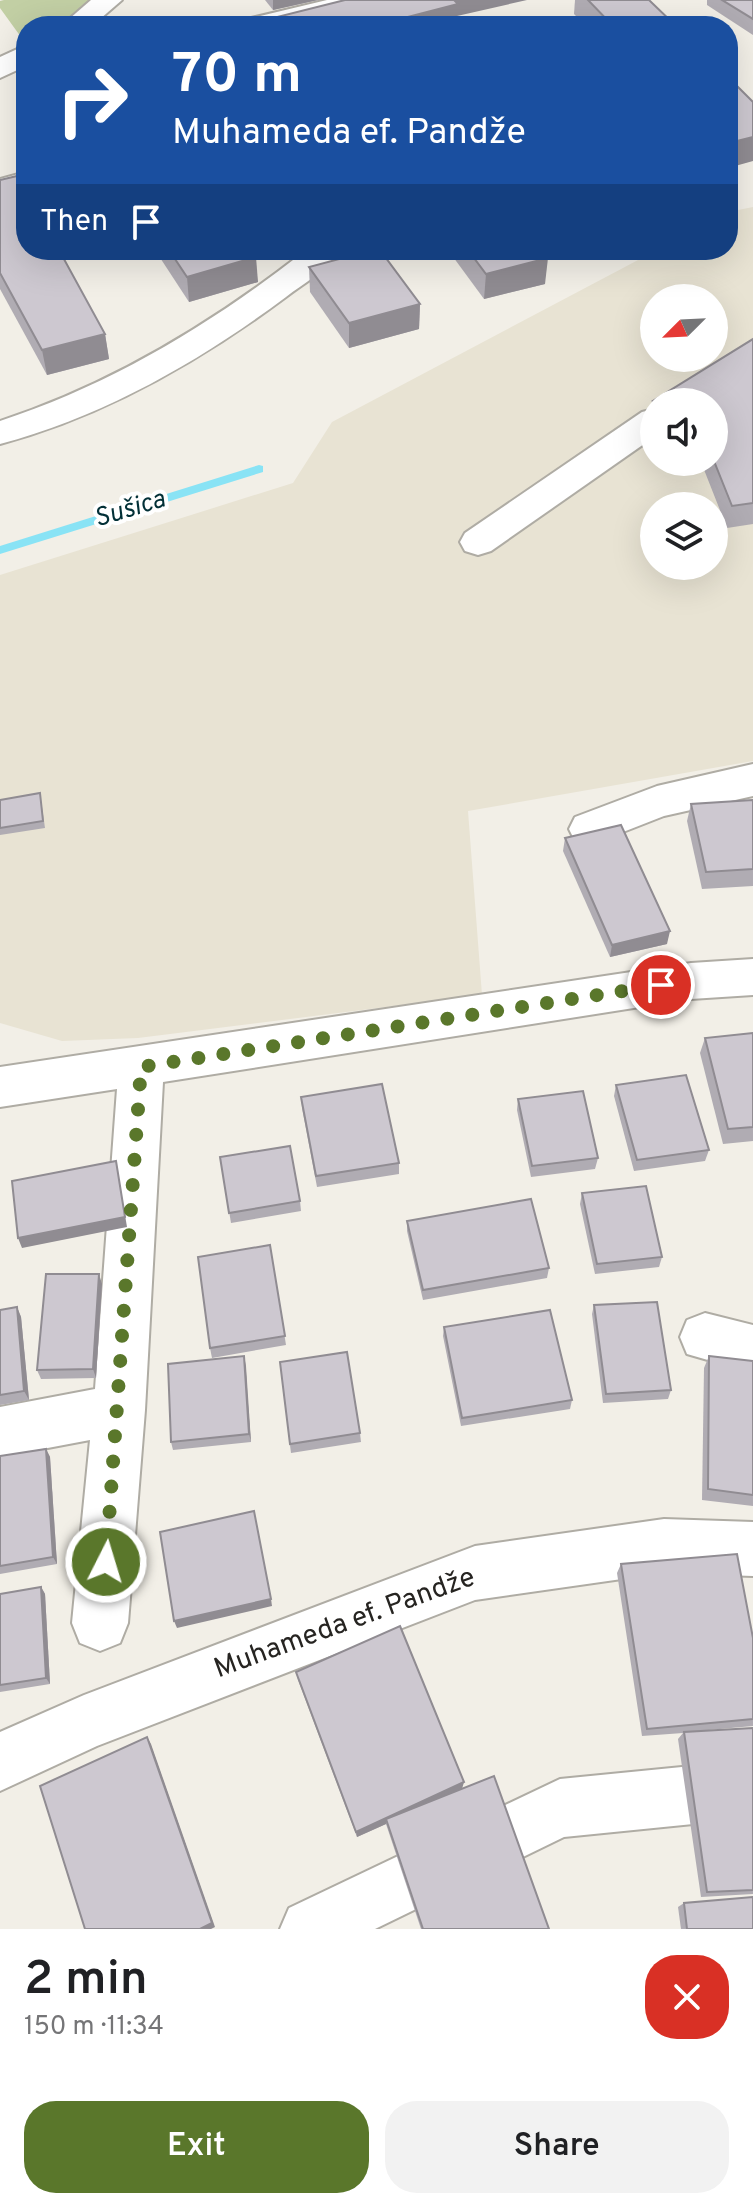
<!DOCTYPE html>
<meta charset="utf-8">
<style>
:root{--surface:#fff;--page:#f2f2f2;--text:#202124;--muted:#757577;--accent:#5a772b}
body{margin:0;font-family:Overpass,sans-serif;background:var(--page);color:var(--text);height:100vh;display:flex;flex-direction:column;font-size:30px;white-space:nowrap}
*{box-sizing:border-box;margin:0}
p{font-size:26px;color:var(--muted)}
.icon{flex:none;width:44px;height:44px;fill:none;stroke:currentColor;stroke-width:2;stroke-linecap:round;stroke-linejoin:round}
.map{position:relative;height:1929px;overflow:hidden}
.details{display:flex;flex-direction:column;background:var(--surface);flex:1}
.details>*{flex:none}
.top-card{position:absolute;left:16px;top:16px;width:722px;height:244px;border-radius:32px;box-shadow:0 8px 32px #0002;background:#1a4fa0;color:#fff;overflow:hidden}
.needle{width:52px;rotate:246deg}
.controls{position:absolute;left:640px;top:284px;display:grid;gap:16px}
.controls a{display:grid;place-items:center;width:88px;height:88px;border-radius:50%;background:var(--surface);box-shadow:0 8px 32px #0002;font-size:40px}
.pin{position:absolute;display:grid;place-items:center;width:68px;height:68px;color:#fff;margin:-34px;border:4px solid #fff;border-radius:50%;box-shadow:0 2px 8px #0007}
.me{position:absolute;width:88px;margin:-44px;rotate:5deg;stroke-linejoin:round;filter:drop-shadow(0 0 6px #0008)}
.turn{display:flex;align-items:center;gap:28px;height:168px;padding:0 24px;font-size:36px}
.turn .icon{width:104px;height:104px;stroke-width:2.5}
.turn b{display:block;font-size:56px;line-height:68px}
.then{display:flex;align-items:center;height:76px;padding:0 24px;background:#0003;gap:16px;font-size:30px}
.round{display:grid;place-items:center;flex:none;width:84px;height:84px;border-radius:32px;background:var(--page)}
.headline{display:flex;align-items:center;justify-content:space-between;height:136px;padding:0 24px}
h1{font-size:48px;font-weight:600;line-height:60px}
.cta{display:flex;gap:16px;margin-top:auto;padding:16px 24px}
.cta a{flex:1;height:92px;border-radius:32px;background:var(--accent);color:#fff;font-size:32px;font-weight:600;line-height:92px;text-align:center}
.cta a+a{background:var(--page);color:var(--text)}
.map>svg:first-child{display:block}
.built{fill:#e8e3d3;fill-rule:evenodd}
.green{fill:#c2cfa4}
.lines{fill:none;stroke-linecap:round;stroke-linejoin:round}
.stream{fill:#89e3f5;fill-rule:evenodd}
.minor-casing{stroke:#afaca4;stroke-width:4}
.minor{fill:#fff;fill-rule:evenodd}
.wall{fill:#b0acb3}
.shaded-wall{fill:#908c92}
.building{fill:#cdc8d0;stroke:#908c92;stroke-width:2}
.route{stroke:#5a772b;stroke-width:14;stroke-dasharray:0 25.2}
.labels{text-anchor:middle;dominant-baseline:central;stroke-width:8;stroke-linejoin:round;paint-order:stroke}
.water-label{font-size:26px;font-style:italic;fill:#023037;stroke:#fff}
.near-street-label{font-size:28px;fill:#262421;stroke:#fff}
</style>
<div class="map">
<svg width="753" height="1929" viewBox="0 0 753 1929">
<rect width="100%" height="100%" fill="#f2efe7"/>
<path class="built" d="M753 207V761L468 811 482 995 138 1038 62 1041 0 1023V575L293 483 332 422 657 250H728V212ZM654 298H714V358H654ZM654 402H714V462H654ZM654 506H714V566H654Z"/>
<polygon class="green" points="109,0 82,26 26,26 26,44 0,8 0,1 4,0"/>
<g class="lines">
<polygon class="stream" points="259,465 263,466 263,472 0,554 0,546"/>
<g class="minor-casing">
<g id="minor">
<polygon points="91,0 122,0 92,26 61,26"/>
<polygon points="327,0 376,0 372,6 288,26 239,26 243,20"/>
<polygon points="26,45 26,66 0,78 0,57"/>
<polygon points="26,172 26,190 0,197 0,179"/>
<path d="M306 250H342C329 269 304 283 286 297 200 361 105 416 0 444V421C113 384 213 323 306 250Z"/>
<polygon points="654,409 654,437 491,551 478,555 465,551 460,542 465,533 642,412"/>
<polygon points="753,764 753,796 664,816 590,845 575,841 569,829 575,817 657,786"/>
<polygon points="753,959 753,995 691,999 163,1082 145,1410 128,1623 120,1643 100,1651 80,1643 72,1623 90,1440 0,1457 0,1407 95,1389 117,1089 0,1107 0,1067 691,963"/>
<polygon points="705,1313 753,1325 753,1373 687,1354 680,1337 687,1320"/>
<polygon points="664,1519 753,1522 753,1576 664,1573 475,1600 97,1746 0,1791 0,1732 84,1695 475,1546"/>
<polygon points="753,1760 753,1818 564,1837 375,1929 280,1929 289,1908 560,1779"/>
</g>
</g>
<use href="#minor" class="minor"/>
</g>
<g class="wall">
<polygon points="265,0 318,0 273,10"/>
<polygon points="575,0 649,0 676,26 586,26 574,14"/>
<polygon points="707,0 753,0 753,35 707,5"/>
<polygon points="0,180 105,334 109,359 47,375 0,289"/>
<polygon points="155,250 251,250 258,282 189,302"/>
<polygon points="448,250 541,250 545,284 484,299"/>
<polygon points="309,267 420,304 419,329 349,348 310,292"/>
<polygon points="753,339 753,524 727,528 701,462 714,462 714,402 654,402 654,426 650,423 653,401"/>
<polygon points="0,800 41,800 45,828 0,835"/>
<polygon points="753,800 753,886 702,889 687,821 691,804"/>
<polygon points="565,838 667,944 610,957 563,851"/>
<polygon points="753,1033 753,1141 723,1144 700,1053 705,1038"/>
<polygon points="616,1085 709,1150 705,1161 634,1171 614,1096"/>
<polygon points="301,1097 399,1163 399,1174 317,1187 302,1108"/>
<polygon points="518,1099 598,1158 595,1169 531,1177 517,1110"/>
<polygon points="220,1157 300,1201 301,1211 231,1223"/>
<polygon points="582,1193 662,1257 659,1267 595,1274 580,1204"/>
<polygon points="407,1221 549,1268 547,1278 423,1300 407,1231"/>
<polygon points="270,1245 286,1345 212,1358 210,1348"/>
<polygon points="102,1284 96,1378 41,1379 37,1370"/>
<polygon points="594,1305 671,1390 668,1399 603,1403 592,1314"/>
<polygon points="17,1307 21,1317 29,1400 0,1405 0,1310"/>
<polygon points="444,1327 572,1400 570,1409 461,1426 443,1336"/>
<polygon points="244,1356 251,1442 173,1450 171,1442"/>
<polygon points="709,1356 753,1361 753,1506 702,1500 704,1368"/>
<polygon points="280,1362 360,1433 361,1442 291,1453"/>
<polygon points="46,1449 50,1457 57,1564 0,1574 0,1456"/>
<polygon points="621,1564 753,1638 753,1726 698,1731 753,1728 753,1894 701,1897 678,1739 683,1733 642,1736 617,1573"/>
<polygon points="41,1587 45,1594 50,1684 0,1692 0,1594"/>
<polygon points="296,1672 462,1789 549,1929 421,1929 386,1824 357,1837 298,1680"/>
<polygon points="684,1903 753,1929 681,1929 678,1907"/>
</g>
<g class="shaded-wall">
<polygon points="273,0 318,0 273,10"/>
<polygon points="450,0 527,0 457,16 457,26 373,26"/>
<polygon points="753,137 753,161 728,168 729,143"/>
<polygon points="256,257 258,282 189,302 187,277"/>
<polygon points="548,258 545,284 484,299 486,274"/>
<polygon points="420,304 419,329 349,348 349,323"/>
<polygon points="105,334 109,359 47,375 42,350"/>
<polygon points="670,931 667,944 610,957 612,945"/>
<polygon points="116,1161 127,1227 22,1248 18,1238"/>
<polygon points="99,1274 102,1284 96,1378 93,1369"/>
<polygon points="17,1307 21,1317 29,1400 24,1391"/>
<polygon points="244,1356 246,1366 251,1442 249,1434"/>
<polygon points="46,1449 50,1457 57,1564 53,1557"/>
<polygon points="41,1587 45,1594 50,1684 46,1678"/>
<polygon points="271,1599 272,1606 177,1628 174,1621"/>
<polygon points="147,1737 151,1744 215,1927 211,1929 200,1929"/>
<polygon points="464,1782 462,1789 386,1819 386,1824 357,1837 356,1832"/>
</g>
<g class="building">
<polygon points="345,0 454,0 458,4 373,26 275,26 269,19"/>
<polygon points="588,0 649,0 676,26 613,26"/>
<polygon points="722,0 753,0 753,19"/>
<polygon points="728,77 753,102 753,137 729,143 728,142"/>
<polygon points="17,176 26,191 26,250 59,250 105,334 42,350 0,273 0,180"/>
<polygon points="169,250 251,250 256,257 187,277"/>
<polygon points="373,250 380,250 420,304 349,323 309,267"/>
<polygon points="468,250 541,250 548,258 486,274"/>
<polygon points="753,339 753,503 732,506 714,461 714,402 655,402 653,401"/>
<polygon points="40,793 43,821 0,828 0,800"/>
<polygon points="753,800 753,869 706,872 691,804"/>
<polygon points="621,825 670,931 612,945 565,838"/>
<polygon points="753,1033 753,1127 728,1129 705,1038"/>
<polygon points="686,1075 709,1150 637,1160 616,1085"/>
<polygon points="382,1084 399,1163 316,1176 301,1097"/>
<polygon points="583,1091 598,1158 532,1166 518,1099"/>
<polygon points="290,1146 300,1201 229,1213 220,1157"/>
<polygon points="116,1161 125,1217 18,1238 12,1181"/>
<polygon points="646,1186 662,1257 597,1264 582,1193"/>
<polygon points="531,1199 549,1268 423,1290 407,1221"/>
<polygon points="270,1245 285,1336 210,1348 198,1257"/>
<polygon points="46,1274 99,1274 93,1369 37,1370"/>
<polygon points="657,1302 671,1390 606,1394 594,1305"/>
<polygon points="17,1307 24,1391 0,1395 0,1310"/>
<polygon points="550,1310 572,1400 462,1418 444,1327"/>
<polygon points="347,1352 360,1433 290,1444 280,1362"/>
<polygon points="244,1356 249,1434 171,1442 168,1364"/>
<polygon points="709,1356 753,1361 753,1495 708,1489"/>
<polygon points="46,1449 53,1557 0,1566 0,1456"/>
<polygon points="254,1511 271,1599 174,1621 160,1532"/>
<polygon points="737,1554 753,1638 753,1719 647,1729 621,1564"/>
<polygon points="41,1587 46,1678 0,1685 0,1594"/>
<polygon points="400,1626 464,1782 356,1832 296,1672"/>
<polygon points="753,1728 753,1890 707,1892 684,1732"/>
<polygon points="147,1737 212,1923 200,1929 85,1929 40,1786"/>
<polygon points="494,1776 549,1929 423,1929 386,1819"/>
<polygon points="753,1897 753,1929 687,1929 684,1903"/>
</g>
<g class="lines">
<polyline class="route" points="106,1562 141,1067 661,985"/>
</g>
<g class="labels">
<g class="water-label">
<text transform="translate(130 510) rotate(-17)">Sušica</text>
</g>
<g class="near-street-label">
<text transform="translate(345 1624) rotate(-20)">Muhameda ef. Pandže</text>
</g>
</g>
</svg>
<div class="controls">
<a><svg class="needle" viewBox="-14 -14 28 28"><path d="M0-13l5 13h-10z" fill="#e53935"/><path d="M0 13l5-13h-10z" fill="#757577"/></svg></a>
<a><svg class="icon" aria-label="sound" viewBox="0 0 24 24"><path d="M4 9h4l5-4v14l-5-4H4zM17 9q2 3 0 6"/></svg></a>
<a><svg class="icon" aria-label="layers" viewBox="0 0 24 24"><path d="M12 4l9 5-9 5-9-5zM3 14l9 5 9-5"/></svg></a>
</div>
<div class="pin" style="left:661px;top:985px;background:#d93025"><svg class="icon" aria-label="arrive" viewBox="0 0 24 24"><path d="M6 21V4h12l-3 4 3 4H6"/></svg></div>
<svg class="me" style="left:106px;top:1562px" viewBox="-20 -20 40 40"><circle r="17" fill="#5a772b" stroke="#fff" stroke-width="3"/><path d="M0-11L8 9 0 5-8 9z" fill="#fff"/></svg>
<div class="top-card">
<div class="turn"><svg class="icon" aria-label="right" viewBox="0 0 24 24"><path d="M7 20v-9h11M14 6l5 5-5 5"/></svg><div><b>70 m</b>Muhameda ef. Pandže</div></div>
<div class="then">Then<svg class="icon" aria-label="arrive" viewBox="0 0 24 24"><path d="M6 21V4h12l-3 4 3 4H6"/></svg></div>
</div>
</div>
<section class="details">
<div class="headline"><div><h1>2 min</h1><p>150 m · 11:34</p></div><a class="round" style="background:#d93025;color:#fff"><svg class="icon" aria-label="close" viewBox="0 0 24 24"><path d="M6 6l12 12M18 6L6 18"/></svg></a></div>
<div class="cta"><a>Exit</a><a>Share</a></div>
</section>
